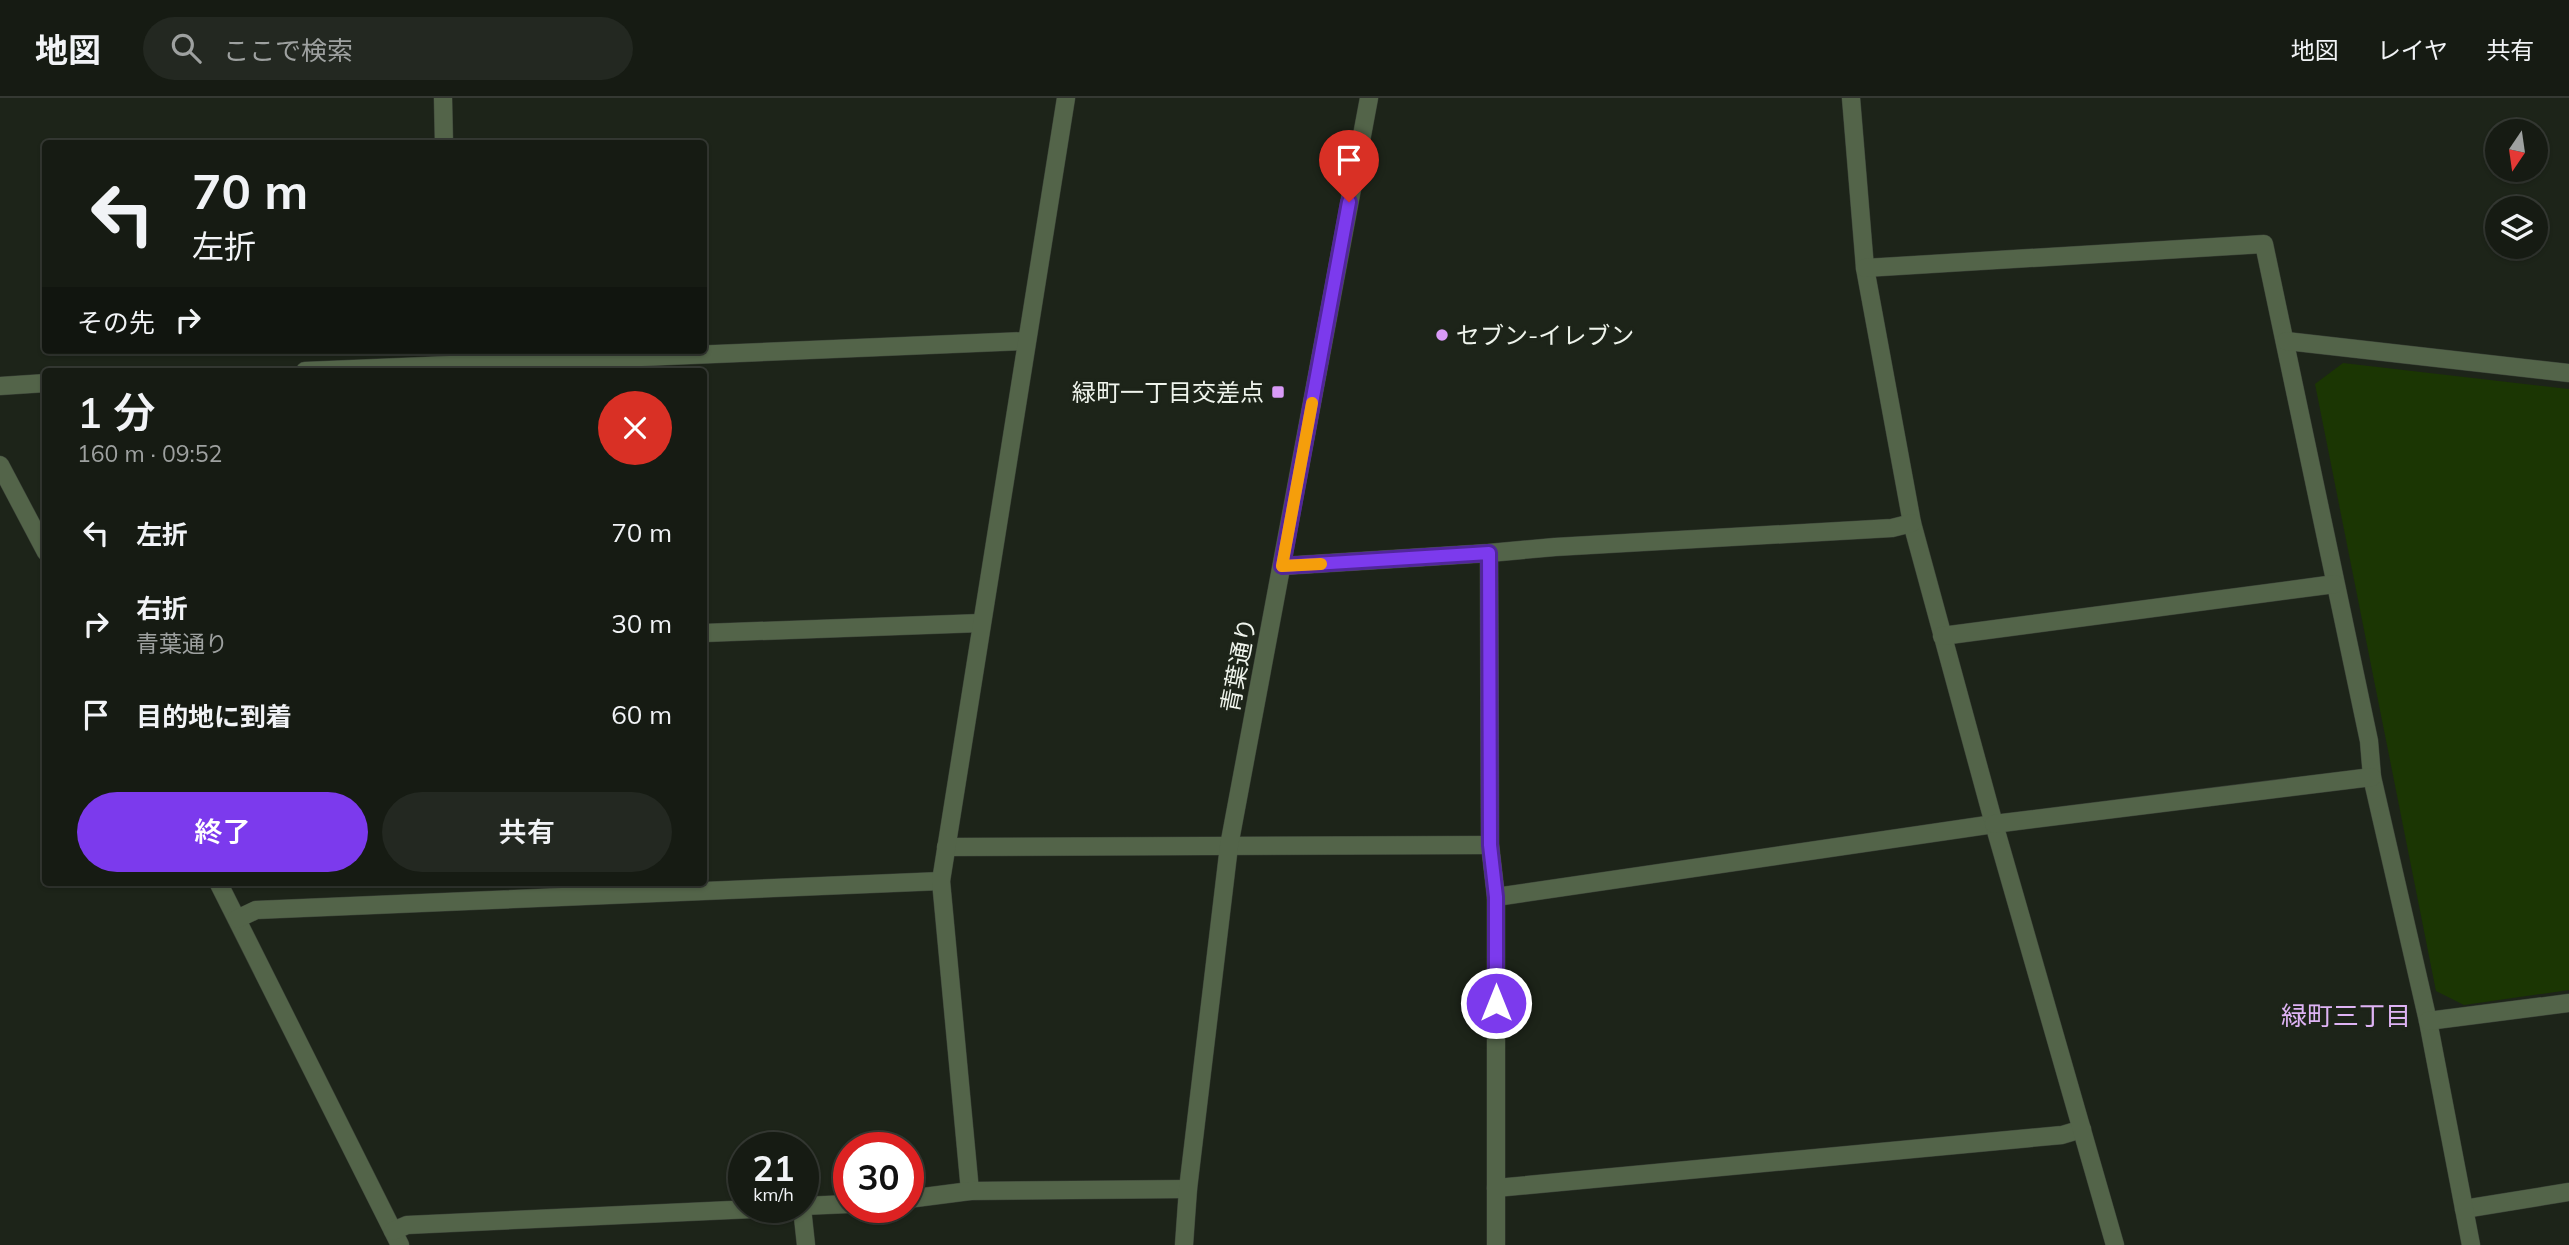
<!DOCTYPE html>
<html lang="ja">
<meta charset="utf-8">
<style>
:root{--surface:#161b13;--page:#232821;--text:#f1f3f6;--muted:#9ea1a0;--line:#353933;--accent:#7c3aed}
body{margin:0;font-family:Mulish,"Noto Sans JP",sans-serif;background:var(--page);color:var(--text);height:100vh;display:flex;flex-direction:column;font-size:26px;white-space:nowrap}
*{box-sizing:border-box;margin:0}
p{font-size:23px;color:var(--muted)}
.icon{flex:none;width:38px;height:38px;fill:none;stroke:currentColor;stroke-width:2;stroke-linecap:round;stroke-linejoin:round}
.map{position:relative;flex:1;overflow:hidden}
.details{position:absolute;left:42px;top:270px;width:665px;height:518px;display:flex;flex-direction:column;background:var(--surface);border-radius:7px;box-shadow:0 2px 5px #0004,0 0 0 2px var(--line)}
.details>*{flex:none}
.banner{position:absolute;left:42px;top:42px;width:665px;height:214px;border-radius:7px;box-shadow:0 2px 5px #0004,0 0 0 2px var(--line);background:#161b13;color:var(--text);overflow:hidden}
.needle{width:46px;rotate:193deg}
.fabs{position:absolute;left:2485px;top:21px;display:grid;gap:14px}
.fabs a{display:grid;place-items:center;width:63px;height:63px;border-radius:50%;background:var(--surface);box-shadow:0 2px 5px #0004,0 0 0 2px var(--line);font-size:35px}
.speed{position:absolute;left:728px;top:1034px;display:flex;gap:14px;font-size:35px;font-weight:700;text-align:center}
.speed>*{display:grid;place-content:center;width:91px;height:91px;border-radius:50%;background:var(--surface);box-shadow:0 2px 5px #0004,0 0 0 2px var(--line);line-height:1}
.speed small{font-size:18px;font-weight:400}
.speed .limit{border:10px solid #d22;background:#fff;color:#111}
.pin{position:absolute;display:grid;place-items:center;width:60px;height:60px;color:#fff;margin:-72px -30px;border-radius:50% 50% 50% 0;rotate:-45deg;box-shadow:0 0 7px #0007}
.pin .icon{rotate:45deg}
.me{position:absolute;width:77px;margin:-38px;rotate:0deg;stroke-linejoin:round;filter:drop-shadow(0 0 5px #0008)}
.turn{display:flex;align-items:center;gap:24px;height:147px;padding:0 35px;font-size:32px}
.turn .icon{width:91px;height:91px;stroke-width:2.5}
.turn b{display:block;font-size:49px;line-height:60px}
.then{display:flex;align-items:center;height:66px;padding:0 35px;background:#0003;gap:14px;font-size:26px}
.round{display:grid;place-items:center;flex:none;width:74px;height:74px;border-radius:37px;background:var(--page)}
.overview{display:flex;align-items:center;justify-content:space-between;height:119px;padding:0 35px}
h1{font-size:42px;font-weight:600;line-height:52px}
.primary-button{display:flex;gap:14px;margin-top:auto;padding:14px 35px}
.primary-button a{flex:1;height:80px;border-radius:42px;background:var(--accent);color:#fff;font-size:28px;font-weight:600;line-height:80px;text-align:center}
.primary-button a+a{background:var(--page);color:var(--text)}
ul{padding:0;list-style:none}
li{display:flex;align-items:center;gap:21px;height:91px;padding:0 35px}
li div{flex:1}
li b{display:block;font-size:26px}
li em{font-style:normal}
header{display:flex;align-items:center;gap:42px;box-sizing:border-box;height:98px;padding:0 35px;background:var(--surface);border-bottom:2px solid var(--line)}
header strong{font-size:33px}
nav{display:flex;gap:38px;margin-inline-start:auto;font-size:24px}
.search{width:490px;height:63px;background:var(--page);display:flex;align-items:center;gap:18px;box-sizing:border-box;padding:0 24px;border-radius:38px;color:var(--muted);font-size:26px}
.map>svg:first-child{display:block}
.green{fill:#1b3603}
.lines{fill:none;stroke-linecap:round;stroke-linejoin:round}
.service-casing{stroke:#3a4137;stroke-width:19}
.minor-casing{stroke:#3a4137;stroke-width:19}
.tertiary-casing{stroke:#3a4137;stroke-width:19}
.service{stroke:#536449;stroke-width:18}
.minor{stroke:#536449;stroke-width:18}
.tertiary{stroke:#536449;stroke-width:18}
.route-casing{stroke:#51269a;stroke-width:18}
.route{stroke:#7c3aed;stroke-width:12}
.slow{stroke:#f59e0b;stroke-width:12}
.poi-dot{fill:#d99af7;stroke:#1d2419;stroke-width:2.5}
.labels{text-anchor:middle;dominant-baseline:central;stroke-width:7;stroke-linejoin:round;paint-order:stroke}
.poi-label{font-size:24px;fill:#eff4ec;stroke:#1d2419;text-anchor:start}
.street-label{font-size:24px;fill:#eff4ec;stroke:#1d2419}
.neighbourhood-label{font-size:26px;fill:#deb3f4;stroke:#1d2419}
</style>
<header>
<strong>地図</strong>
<div class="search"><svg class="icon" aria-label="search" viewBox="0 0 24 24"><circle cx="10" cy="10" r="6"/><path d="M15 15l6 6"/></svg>ここで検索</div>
<nav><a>地図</a><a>レイヤ</a><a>共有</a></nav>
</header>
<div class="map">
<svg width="2569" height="1147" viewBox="0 0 2569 1147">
<rect width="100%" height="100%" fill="#1d2419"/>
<polygon class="green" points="2343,265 2569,291 2569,892 2464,907 2436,893 2315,286"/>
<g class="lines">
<g class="service-casing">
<g id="service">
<polyline points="1496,799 1994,726"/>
<polyline points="1496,1090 2062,1037 2082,1031"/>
<polyline points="2464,1111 2569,1094"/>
</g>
</g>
<g class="minor-casing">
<g id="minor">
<polyline points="443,0 444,46"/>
<polyline points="1851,0 1865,170 1912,425 1994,726 2115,1147"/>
<polyline points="1865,170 2264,146 2369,643 2372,679 2428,923 2471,1147"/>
<polyline points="2286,243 2569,275"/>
<polyline points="305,273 1026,243"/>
<polyline points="0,288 46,285"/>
<polyline points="0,367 46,454"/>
<polyline points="1489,455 1490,747 1496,799 1496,1147"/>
<polyline points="1282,468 1489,455 1555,449 1892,430 1912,425"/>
<polyline points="704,535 981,525"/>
<polyline points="1942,538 2335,486"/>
<polyline points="1994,726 2372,679"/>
<polyline points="946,749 1490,747"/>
<polyline points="218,784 400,1147"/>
<polyline points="237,821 256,812 941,783"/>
<polyline points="2428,923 2569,905"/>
<polyline points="970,1093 941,783 1066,0"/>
<polyline points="908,1101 970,1093 1188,1091"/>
<polyline points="803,1108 849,1106"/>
<polyline points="802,1110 806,1147"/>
<polyline points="393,1133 407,1127 775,1110"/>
</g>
</g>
<g class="tertiary-casing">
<polyline id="tertiary" points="1184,1147 1188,1091 1229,748 1369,0"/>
</g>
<use href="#service" class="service"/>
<use href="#minor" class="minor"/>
<use href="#tertiary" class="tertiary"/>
</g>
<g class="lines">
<g class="route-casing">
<polyline id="route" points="1349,104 1282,468 1489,455 1490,747 1496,799 1496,905"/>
</g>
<use href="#route" class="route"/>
<polyline class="slow" points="1312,305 1282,468 1321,466"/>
</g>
<g class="poi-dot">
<circle cx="1442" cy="237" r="7"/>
<rect x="1271" y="287" width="14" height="14" rx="3.5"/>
</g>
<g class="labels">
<g class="poi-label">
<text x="1456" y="237">セブン-イレブン</text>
<text x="1264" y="294" text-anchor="end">緑町一丁目交差点</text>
</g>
<g class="street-label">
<text transform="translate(1238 567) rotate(-79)">青葉通り</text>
</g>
<g class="neighbourhood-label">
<text x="2346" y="917">緑町三丁目</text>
</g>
</g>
</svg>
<div class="fabs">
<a><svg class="needle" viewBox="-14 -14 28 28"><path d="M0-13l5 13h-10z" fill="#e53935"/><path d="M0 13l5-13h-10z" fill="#9ea1a0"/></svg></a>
<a><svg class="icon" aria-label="layers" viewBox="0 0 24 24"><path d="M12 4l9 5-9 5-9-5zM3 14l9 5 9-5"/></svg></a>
</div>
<div class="speed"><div>21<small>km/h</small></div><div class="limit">30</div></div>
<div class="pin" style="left:1349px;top:104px;background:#d93025"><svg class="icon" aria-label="arrive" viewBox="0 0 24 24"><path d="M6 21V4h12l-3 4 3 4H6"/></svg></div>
<svg class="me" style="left:1496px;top:905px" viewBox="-20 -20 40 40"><circle r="17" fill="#7c3aed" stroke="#fff" stroke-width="3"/><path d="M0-11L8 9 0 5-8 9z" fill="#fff"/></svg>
<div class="banner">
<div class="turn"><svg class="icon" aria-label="left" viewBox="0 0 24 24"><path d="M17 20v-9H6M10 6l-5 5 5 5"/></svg><div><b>70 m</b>左折</div></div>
<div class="then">その先<svg class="icon" aria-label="right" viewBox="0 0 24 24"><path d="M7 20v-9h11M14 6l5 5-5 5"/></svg></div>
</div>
<section class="details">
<div class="overview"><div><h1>1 分</h1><p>160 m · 09:52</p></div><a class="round" style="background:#d93025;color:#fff"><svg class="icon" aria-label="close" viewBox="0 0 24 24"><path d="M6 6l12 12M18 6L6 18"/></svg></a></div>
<ul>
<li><svg class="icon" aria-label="left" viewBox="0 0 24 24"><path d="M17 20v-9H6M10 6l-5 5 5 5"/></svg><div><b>左折</b></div><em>70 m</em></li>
<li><svg class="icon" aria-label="right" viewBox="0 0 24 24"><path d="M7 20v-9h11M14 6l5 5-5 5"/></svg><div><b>右折</b><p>青葉通り</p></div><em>30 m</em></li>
<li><svg class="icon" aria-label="arrive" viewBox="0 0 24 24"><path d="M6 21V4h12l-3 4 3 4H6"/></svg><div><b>目的地に到着</b></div><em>60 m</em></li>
</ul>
<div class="primary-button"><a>終了</a><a>共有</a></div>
</section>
</div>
